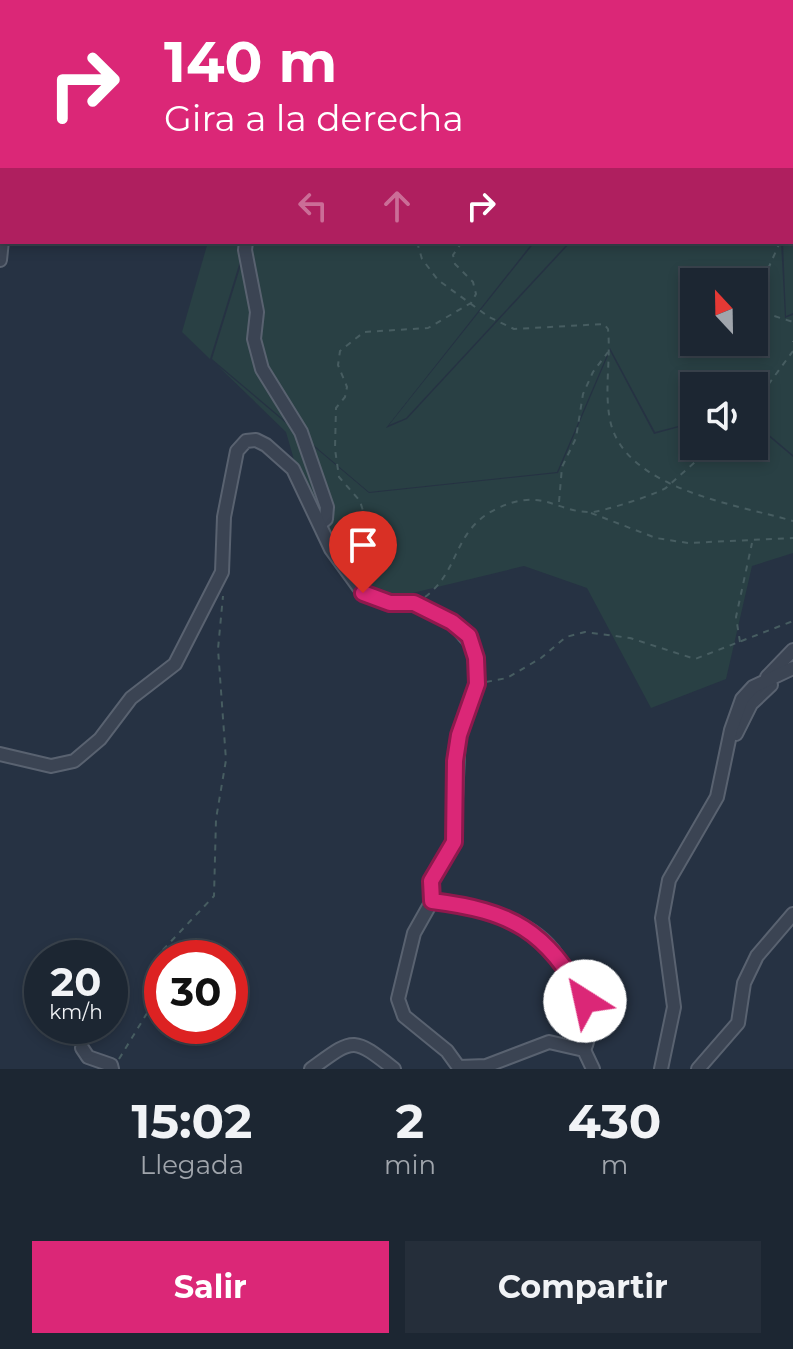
<!DOCTYPE html>
<html lang="es">
<style>
:root{--surface:#1c2632;--page:#252e3a;--text:#f1f3f6;--muted:#a0a5ac;--line:#3a434d;--accent:#db2777}
body{margin:0;font-family:Montserrat,sans-serif;background:var(--page);color:var(--text);height:100vh;display:flex;flex-direction:column;font-size:30px;white-space:nowrap}
*{box-sizing:border-box;margin:0}
p{font-size:26px;color:var(--muted)}
.icon{flex:none;width:44px;height:44px;fill:none;stroke:currentColor;stroke-width:2;stroke-linecap:round;stroke-linejoin:round}
.map{position:relative;height:1069px;overflow:hidden}
.panel{display:flex;flex-direction:column;background:var(--surface);flex:1}
.panel>*{flex:none}
.guide{position:absolute;left:0px;top:0px;width:794px;height:244px;box-shadow:0 4px 12px #0003,0 0 0 2px var(--line);background:#db2777;color:#fff;overflow:hidden}
.needle{width:52px;rotate:338deg}
.fabs{position:absolute;left:680px;top:268px;display:grid;gap:16px}
.fabs a{display:grid;place-items:center;width:88px;height:88px;border-radius:0px;background:var(--surface);box-shadow:0 4px 12px #0003,0 0 0 2px var(--line);font-size:40px}
.speed{position:absolute;left:24px;top:940px;display:flex;gap:16px;font-size:40px;font-weight:700;text-align:center}
.speed>*{display:grid;place-content:center;width:104px;height:104px;border-radius:50%;background:var(--surface);box-shadow:0 4px 12px #0003,0 0 0 2px var(--line);line-height:1}
.speed small{font-size:20px;font-weight:400}
.speed .limit{border:12px solid #d22;background:#fff;color:#111}
.pin{position:absolute;display:grid;place-items:center;width:68px;height:68px;color:#fff;margin:-82px -34px;border-radius:50% 50% 50% 0;rotate:-45deg;box-shadow:0 0 8px #0007}
.pin .icon{rotate:45deg}
.me{position:absolute;width:88px;margin:-44px;rotate:325deg;stroke-linejoin:round;filter:drop-shadow(0 0 6px #0008)}
.turn{display:flex;align-items:center;gap:28px;height:168px;padding:0 32px;font-size:36px}
.turn .icon{width:104px;height:104px;stroke-width:2.5}
.turn b{display:block;font-size:56px;line-height:68px}
.lanes{display:flex;align-items:center;height:76px;padding:0 32px;background:#0003;justify-content:center;gap:40px;direction:ltr}
.lanes .off{opacity:.35}
.eta{display:flex;justify-content:space-evenly;align-items:center;height:136px;text-align:center}
.eta b{font-size:48px;font-weight:700;line-height:56px}
.button{display:flex;gap:16px;margin-top:auto;padding:16px 32px}
.button a{flex:1;height:92px;border-radius:0px;background:var(--accent);color:#fff;font-size:32px;font-weight:700;line-height:92px;text-align:center}
.button a+a{background:var(--page);color:var(--text)}
.map>svg:first-child{display:block}
.green{fill:#294044;fill-rule:evenodd}
.lines{fill:none;stroke-linecap:round;stroke-linejoin:round}
.minor-casing{stroke:#596270;stroke-width:16}
.path{stroke:#475d61;stroke-width:2;stroke-dasharray:6 6;stroke-linecap:butt}
.minor{stroke:#3b4453;stroke-width:12}
.route-casing{stroke:#8e194d;stroke-width:20}
.route{stroke:#db2777;stroke-width:14}
</style>
<div class="map">
<svg width="793" height="1069" viewBox="0 0 793 1069">
<rect width="100%" height="100%" fill="#263243"/>
<g class="green">
<polygon points="240,0 704,0 240,2"/>
<polygon points="793,199 793,313 786,316 783,242 792,242"/>
<polygon points="208,242 246,242 210,359 182,332"/>
<path d="M248 242H533L386 428 407 419 571 242H781L785 318 793 315V455L754 422V386H694V422L655 432 610 348 557 472 369 492 212 359ZM694 282H754V342H694Z"/>
<polygon points="535,242 569,242 406,418 389,425"/>
<polygon points="610,351 654,434 694,423 694,446 754,446 754,424 793,457 793,553 752,566 726,679 651,708 587,588 524,566 371,603 316,536 286,432 217,365 369,493 558,473"/>
</g>
<g class="lines">
<g class="minor-casing">
<g id="minor">
<polyline points="108,0 108,2"/>
<polyline points="83,2 84,0"/>
<polyline points="0,171 2,172"/>
<polyline points="246,242 245,250 257,312 254,339 262,369 301,432 327,507 326,519 320,524"/>
<polyline points="0,260 2,241"/>
<polyline points="767,677 793,650"/>
<polyline points="736,734 751,704 771,685"/>
<polyline points="0,754 51,766 74,761 100,739 131,698 175,664 222,572 224,517 237,451 246,441 256,440 266,445 293,469 331,549 363,593 390,603 414,603 452,622 473,646 477,684 459,735 454,842 431,881 432,901 414,933 398,999 404,1016 447,1051 460,1069"/>
<path d="M432 901C472 906 525 916 552 949 559 956 561 967 567 976 584 998 597 1022 584 1050"/>
<polyline points="82,1048 88,1057 111,1065 112,1069"/>
<polyline points="459,1067 486,1066 549,1042 584,1050 593,1069"/>
<path d="M311 1069C354 1038 352 1036 394 1069"/>
<polyline points="661,1069 674,1007 662,918 669,880 717,797 731,730 742,699 753,687 793,668"/>
<polyline points="698,1069 738,1023 744,983 757,956 793,914"/>
</g>
</g>
<g class="path">
<polyline points="37,0 37,2"/>
<polyline points="611,0 611,2"/>
<polyline points="681,0 681,2"/>
<polyline points="699,0 700,2"/>
<polyline points="246,2 248,0"/>
<polyline points="463,2 464,0"/>
<polyline points="792,40 793,39"/>
<polyline points="792,82 793,82"/>
<polyline points="792,91 793,92"/>
<polyline points="792,233 793,232"/>
<path d="M417 242 422 259 438 280 489 317 514 329 604 324 608 329C611 360 604 389 610 420 624 489 735 504 793 521"/>
<polyline points="754,288 764,278 780,242"/>
<polyline points="754,304 765,313 793,322"/>
<polyline points="793,341 793,342"/>
<polyline points="754,404 793,351"/>
<polyline points="559,502 562,467 576,438 583,394 593,372 608,352"/>
<polyline points="591,513 656,538 688,543 793,538"/>
<polyline points="356,565 362,561 368,530 364,514 360,501 339,477 335,449 336,408 345,397 347,387 338,365 340,351 364,332 428,328 471,303 476,294 473,282 455,264 453,255 462,242"/>
<path d="M425 597C461 570 452 531 496 509 543 486 555 513 592 512 602 512 661 493 667 487 682 473 698 460 713 446"/>
<polyline points="740,642 736,617 752,543"/>
<polyline points="486,682 507,678 541,658 566,637 585,632 630,638 695,659 793,621"/>
<polyline points="119,1059 152,1005 160,953 214,896 216,819 226,760 218,649 223,596"/>
</g>
<use href="#minor" class="minor"/>
</g>
<g class="lines">
<g class="route-casing">
<path id="route" d="M363 593 390 603H414L452 622 469 636 476 658 477 684 459 735 455 761 454 842 431 881 432 901C512 911 546 930 585 1001"/>
</g>
<use href="#route" class="route"/>
</g>
</svg>
<div class="fabs">
<a><svg class="needle" viewBox="-14 -14 28 28"><path d="M0-13l5 13h-10z" fill="#e53935"/><path d="M0 13l5-13h-10z" fill="#a0a5ac"/></svg></a>
<a><svg class="icon" aria-label="sound" viewBox="0 0 24 24"><path d="M4 9h4l5-4v14l-5-4H4zM17 9q2 3 0 6"/></svg></a>
</div>
<div class="speed"><div>20<small>km/h</small></div><div class="limit">30</div></div>
<div class="pin" style="left:363px;top:593px;background:#d93025"><svg class="icon" aria-label="arrive" viewBox="0 0 24 24"><path d="M6 21V4h12l-3 4 3 4H6"/></svg></div>
<svg class="me" style="left:585px;top:1001px" viewBox="-20 -20 40 40"><circle r="19" fill="#fff"/><path d="M0-13L10 11 0 6-10 11z" fill="#db2777"/></svg>
<div class="guide">
<div class="turn"><svg class="icon" aria-label="right" viewBox="0 0 24 24"><path d="M7 20v-9h11M14 6l5 5-5 5"/></svg><div><b>140 m</b>Gira a la derecha</div></div>
<div class="lanes"><svg class="icon off" aria-label="left" viewBox="0 0 24 24"><path d="M17 20v-9H6M10 6l-5 5 5 5"/></svg><svg class="icon off" aria-label="ahead" viewBox="0 0 24 24"><path d="M12 20V5M6 11l6-6 6 6"/></svg><svg class="icon" aria-label="right" viewBox="0 0 24 24"><path d="M7 20v-9h11M14 6l5 5-5 5"/></svg></div>
</div>
</div>
<section class="panel">
<div class="eta">
<div><b>15:02</b><p>Llegada</p></div>
<div><b>2</b><p>min</p></div>
<div><b>430</b><p>m</p></div>
</div>
<div class="button"><a>Salir</a><a>Compartir</a></div>
</section>
